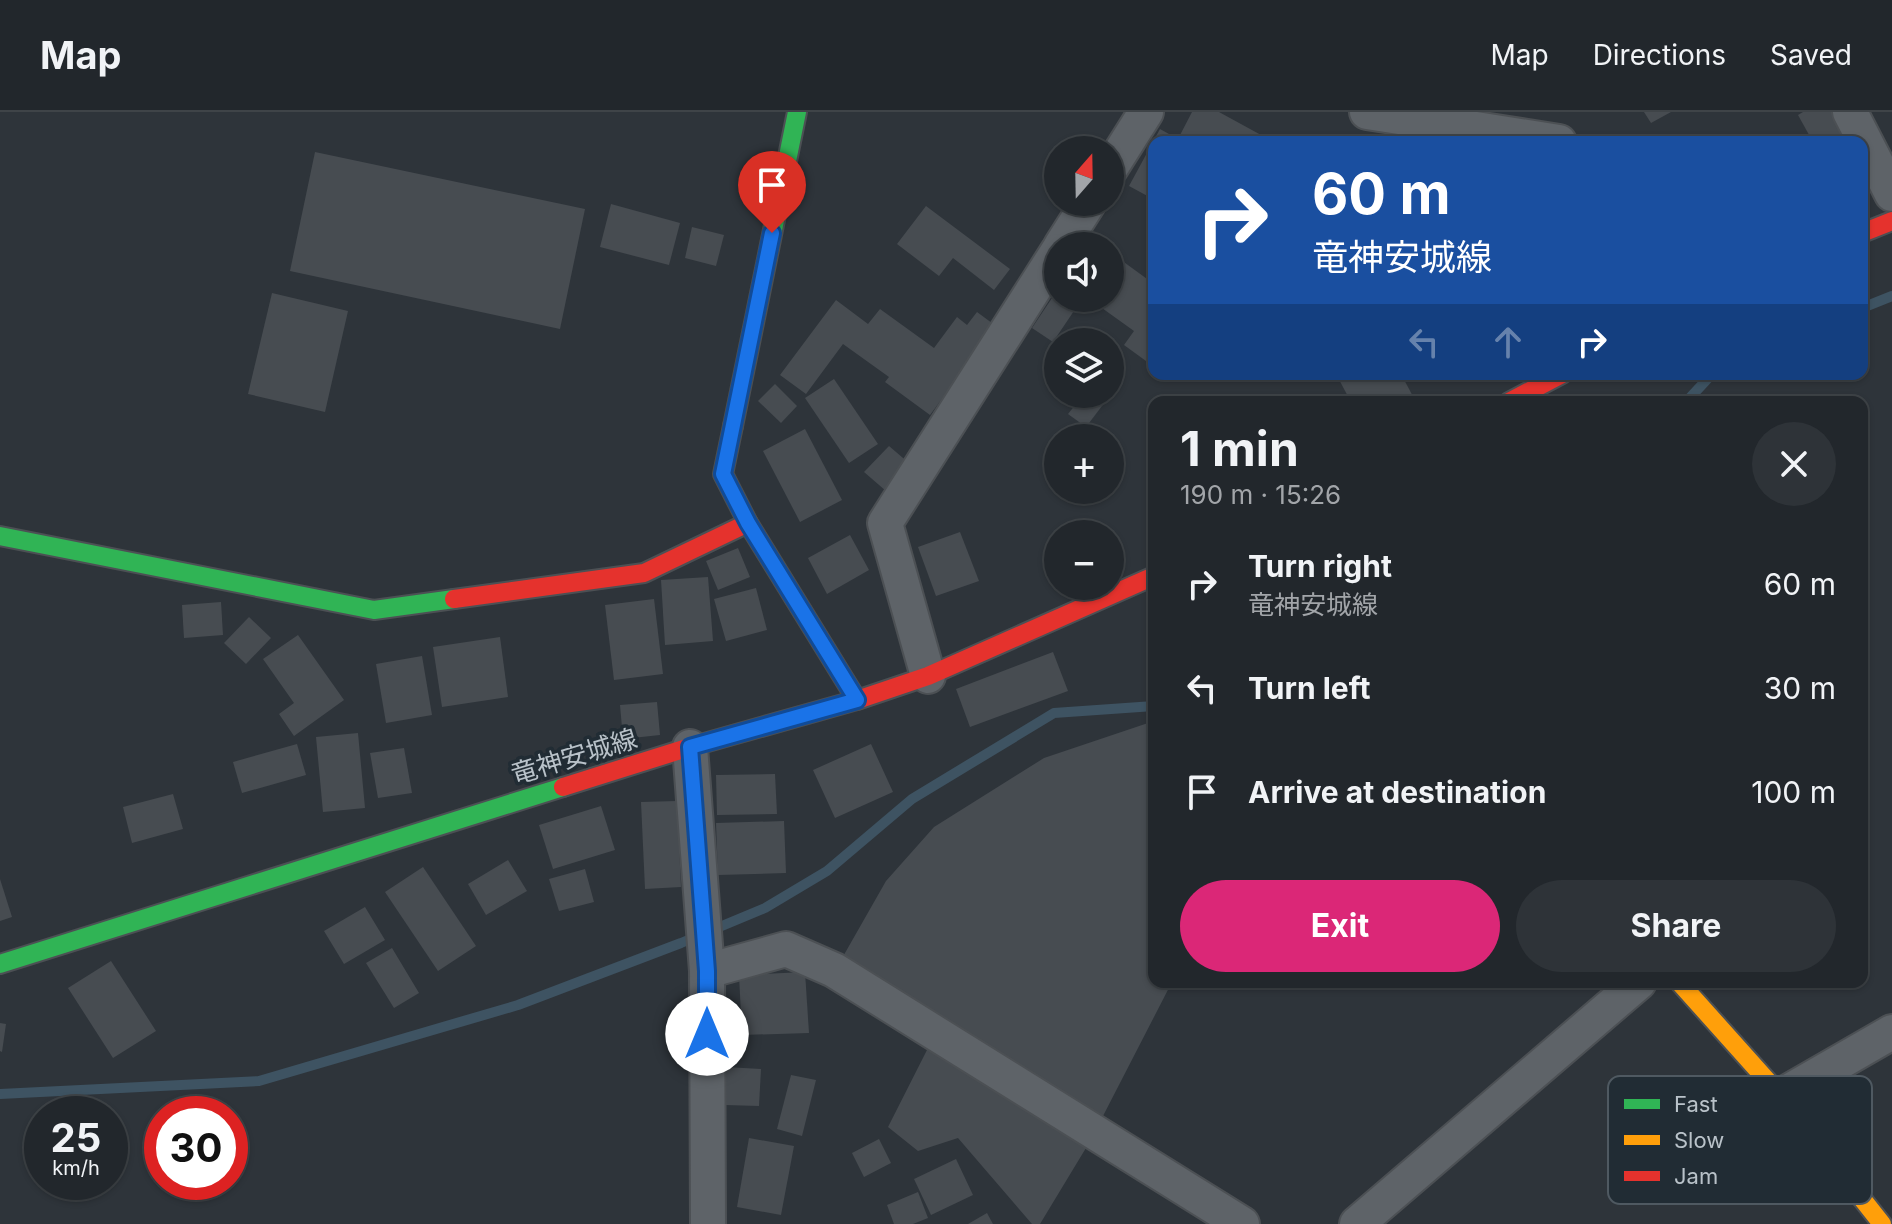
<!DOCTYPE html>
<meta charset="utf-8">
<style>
:root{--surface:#22272c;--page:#2e3338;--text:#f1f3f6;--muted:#a2a5a9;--line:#3f4448;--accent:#db2777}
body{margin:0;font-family:Inter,"Noto Sans JP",sans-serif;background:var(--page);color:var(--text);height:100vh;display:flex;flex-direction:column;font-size:30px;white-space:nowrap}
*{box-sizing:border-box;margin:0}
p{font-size:26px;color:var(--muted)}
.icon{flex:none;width:44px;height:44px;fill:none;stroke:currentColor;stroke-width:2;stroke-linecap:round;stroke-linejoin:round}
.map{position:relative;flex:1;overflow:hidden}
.panel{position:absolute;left:1148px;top:284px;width:720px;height:592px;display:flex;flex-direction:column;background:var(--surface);border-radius:16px;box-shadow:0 2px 6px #0004,0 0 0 2px var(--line)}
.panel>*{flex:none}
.banner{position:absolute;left:1148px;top:24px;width:720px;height:244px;border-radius:16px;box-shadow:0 2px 6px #0004,0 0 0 2px var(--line);background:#1a4fa0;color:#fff;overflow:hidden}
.needle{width:52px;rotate:20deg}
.tools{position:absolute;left:1044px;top:24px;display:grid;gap:16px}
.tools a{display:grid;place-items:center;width:80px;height:80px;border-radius:50%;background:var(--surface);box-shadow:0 2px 6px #0004,0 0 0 2px var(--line);font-size:40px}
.speed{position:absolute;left:24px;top:984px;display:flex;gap:16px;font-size:40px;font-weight:700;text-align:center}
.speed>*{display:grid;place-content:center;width:104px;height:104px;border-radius:50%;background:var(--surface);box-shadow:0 2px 6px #0004,0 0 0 2px var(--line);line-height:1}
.speed small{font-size:20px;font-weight:400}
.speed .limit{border:12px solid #d22;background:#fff;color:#111}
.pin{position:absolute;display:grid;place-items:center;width:68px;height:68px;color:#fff;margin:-82px -34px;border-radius:50% 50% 50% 0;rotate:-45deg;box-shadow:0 0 8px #0007}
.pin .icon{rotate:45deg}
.me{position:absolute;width:88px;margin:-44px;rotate:0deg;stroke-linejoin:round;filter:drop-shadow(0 0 6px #0008)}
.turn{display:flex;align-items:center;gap:28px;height:168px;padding:0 32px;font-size:36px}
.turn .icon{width:104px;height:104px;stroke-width:2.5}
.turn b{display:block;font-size:56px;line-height:68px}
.lanes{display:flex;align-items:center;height:76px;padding:0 32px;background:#0003;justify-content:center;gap:40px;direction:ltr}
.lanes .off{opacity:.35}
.round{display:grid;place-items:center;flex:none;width:84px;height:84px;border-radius:42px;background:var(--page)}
.overview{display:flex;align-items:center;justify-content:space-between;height:136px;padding:0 32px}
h1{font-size:48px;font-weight:700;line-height:60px}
.cta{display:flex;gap:16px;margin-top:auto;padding:16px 32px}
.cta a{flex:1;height:92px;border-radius:48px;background:var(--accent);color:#fff;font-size:32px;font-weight:700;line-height:92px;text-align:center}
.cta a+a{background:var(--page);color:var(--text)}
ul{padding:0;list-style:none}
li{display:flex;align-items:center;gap:24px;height:104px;padding:0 32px}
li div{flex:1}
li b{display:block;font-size:30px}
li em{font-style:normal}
header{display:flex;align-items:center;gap:48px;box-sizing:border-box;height:112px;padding:0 40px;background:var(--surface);border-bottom:2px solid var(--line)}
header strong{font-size:38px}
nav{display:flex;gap:44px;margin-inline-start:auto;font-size:28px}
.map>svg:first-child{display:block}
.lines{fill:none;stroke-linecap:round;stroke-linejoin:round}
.stream{stroke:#3e5362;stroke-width:10}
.building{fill:#474c51}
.street-casing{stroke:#4c5054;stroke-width:38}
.fast-casing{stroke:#4c5054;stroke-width:22}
.slow-casing{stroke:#4c5054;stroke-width:22}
.jam-casing{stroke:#4c5054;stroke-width:22}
.street{stroke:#5e6368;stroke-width:34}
.fast{stroke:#30b455;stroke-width:18}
.slow{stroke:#ff9f0a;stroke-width:18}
.jam{stroke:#e5322d;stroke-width:18}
.route-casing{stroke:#114b97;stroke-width:20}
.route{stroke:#1a73e8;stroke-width:14}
.labels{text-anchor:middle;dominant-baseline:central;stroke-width:7;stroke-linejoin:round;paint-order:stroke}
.street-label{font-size:26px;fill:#b9c2c9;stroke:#212c34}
.key{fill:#212c34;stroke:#4f5961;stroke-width:2}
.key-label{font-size:22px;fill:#b9c2c9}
</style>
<header>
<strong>Map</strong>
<nav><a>Map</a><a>Directions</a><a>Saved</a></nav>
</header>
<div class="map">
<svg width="1892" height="1112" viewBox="0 0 1892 1112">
<rect width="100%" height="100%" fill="#2e343a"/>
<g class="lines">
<g class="stream">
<polyline points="1862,196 1892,184"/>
<polyline points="1686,290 1712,262"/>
<polyline points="0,982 259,969 518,893 681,831 765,796 827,759 912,687 1054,601 1154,594"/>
</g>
</g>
<g class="building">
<polygon points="1192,0 1219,0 1274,30 1154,30 1153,87 1129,74 1160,17 1178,27"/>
<polygon points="1644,0 1671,0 1651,11"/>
<polygon points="1803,0 1831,0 1847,30 1813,30 1798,3"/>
<polygon points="315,40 585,97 560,217 290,159"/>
<polygon points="611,92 680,111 669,153 600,135"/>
<polygon points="926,94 1010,157 994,178 953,146 939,164 897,132"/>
<polygon points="692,115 724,123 716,154 685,146"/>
<polygon points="1110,140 1154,172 1154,237 1146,249 1124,233 1134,219 1088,186 1110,186"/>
<polygon points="1058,177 1058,186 1074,186 1080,190 1053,230 1032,216"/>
<polygon points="272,181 348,199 325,300 248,282"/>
<polygon points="836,188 868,212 880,197 934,236 957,205 967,213 977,200 996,214 930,303 885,270 889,265 843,232 806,282 780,263"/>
<polygon points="1336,262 1401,262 1416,290 1351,290"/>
<polygon points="834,267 878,332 849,351 805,286"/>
<polygon points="775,272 797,294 781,311 758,289"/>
<polygon points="1084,282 1095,282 1105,290 1086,315 1068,302"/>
<polygon points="805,317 842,388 800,410 763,339"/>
<polygon points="889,334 910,352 886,379 864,360"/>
<polygon points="960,420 979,469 936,484 918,435"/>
<polygon points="850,423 869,458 827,482 808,446"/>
<polygon points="738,436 750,465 718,478 706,449"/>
<polygon points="708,465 713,529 665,533 661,468"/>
<polygon points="756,476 767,518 726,529 714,487"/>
<polygon points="654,487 663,562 614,568 605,493"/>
<polygon points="221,490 223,523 184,526 182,493"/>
<polygon points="249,505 271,526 246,552 224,531"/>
<polygon points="298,523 344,588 294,624 279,602 294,591 263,547"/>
<polygon points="500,525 508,585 442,595 433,535"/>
<polygon points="1053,540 1068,579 970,615 956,577"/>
<polygon points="422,544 432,603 386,611 376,552"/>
<polygon points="657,590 660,623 623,627 620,593"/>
<polygon points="1154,609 1154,870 1172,870 1103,1004 841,848 886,769 934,715 1044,646"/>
<polygon points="358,621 365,696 323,700 316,625"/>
<polygon points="297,632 306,663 242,681 233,650"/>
<polygon points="871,632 893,680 835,706 813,658"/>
<polygon points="404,636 412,681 378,686 370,641"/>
<polygon points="775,662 777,702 717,703 716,663"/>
<polygon points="173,682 183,717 132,731 123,695"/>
<polygon points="677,689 681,775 645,777 641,690"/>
<polygon points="601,694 615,738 553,757 539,713"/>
<polygon points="784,709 786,761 718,763 716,711"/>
<polygon points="508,748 527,779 486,803 468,772"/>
<polygon points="423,755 476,834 438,859 385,780"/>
<polygon points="585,757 594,790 559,799 549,767"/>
<polygon points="0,767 12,805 0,809"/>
<polygon points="365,795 385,828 344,852 324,819"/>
<polygon points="392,836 419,881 394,896 366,851"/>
<polygon points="111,849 156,919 113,946 68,876"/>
<polygon points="805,860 809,921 742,923 739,863"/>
<polygon points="0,911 6,912 2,940 0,939"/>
<polygon points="928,936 1089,1031 1040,1112 1032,1112 958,1026 918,1039 888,1015"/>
<polygon points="726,955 761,957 759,994 725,993"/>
<polygon points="791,963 816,968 802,1024 777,1017"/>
<polygon points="749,1026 794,1034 781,1103 737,1095"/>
<polygon points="879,1027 891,1051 864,1065 852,1041"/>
<polygon points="956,1047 973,1083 931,1103 914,1067"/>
<polygon points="918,1080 928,1106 913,1112 894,1112 887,1093"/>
<polygon points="987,1101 993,1112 968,1112"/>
</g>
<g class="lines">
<g class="street-casing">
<g id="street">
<polyline points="1367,0 1559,30"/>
<polyline points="1850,0 1892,82"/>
<polyline points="1110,57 1146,0"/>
<polyline points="1061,134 1089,90"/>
<polyline points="928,564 885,411 1058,139"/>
<polyline points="690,635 707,859 708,1112"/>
<polyline points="707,859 786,837 834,858 1242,1112"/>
<polyline points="1781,984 1892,920"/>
<polyline points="1357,1112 1639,870"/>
</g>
</g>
<g class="fast-casing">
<g id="fast">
<polyline points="733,314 797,0"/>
<polyline points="0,424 374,498 454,487"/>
<polyline points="0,852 563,675"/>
</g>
</g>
<g class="slow-casing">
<polyline id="slow" points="1679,870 1781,984 1882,1112"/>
</g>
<g class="jam-casing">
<g id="jam">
<polyline points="1862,121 1892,109"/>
<polyline points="1509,290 1562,262"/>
<polyline points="733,314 723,362 748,411 857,588"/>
<polyline points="454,487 644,461 748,411"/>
<polyline points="563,675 690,635 857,588 928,564 1154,464"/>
</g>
</g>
<use href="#street" class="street"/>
<use href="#fast" class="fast"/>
<use href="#slow" class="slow"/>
<use href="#jam" class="jam"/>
</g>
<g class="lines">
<g class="route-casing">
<polyline id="route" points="707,922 707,859 690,635 857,588 748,411 723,362 772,121"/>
</g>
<use href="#route" class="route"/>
</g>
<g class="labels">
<g class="street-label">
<text transform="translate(574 644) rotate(-17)">竜神安城線</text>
</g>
</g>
<rect x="1608" y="964" width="264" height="128" rx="12" class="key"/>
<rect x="1624" y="987" width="36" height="10" fill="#30b455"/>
<rect x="1624" y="1023" width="36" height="10" fill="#ff9f0a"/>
<rect x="1624" y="1059" width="36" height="10" fill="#e5322d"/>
<g class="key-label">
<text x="1674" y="1000">Fast</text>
<text x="1674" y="1036">Slow</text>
<text x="1674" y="1072">Jam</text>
</g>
</svg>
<div class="tools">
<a><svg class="needle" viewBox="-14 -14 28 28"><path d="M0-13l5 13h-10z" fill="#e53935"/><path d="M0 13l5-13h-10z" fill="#a2a5a9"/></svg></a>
<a><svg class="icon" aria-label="sound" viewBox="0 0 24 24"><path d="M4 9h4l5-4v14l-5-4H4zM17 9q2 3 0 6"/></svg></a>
<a><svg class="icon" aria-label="layers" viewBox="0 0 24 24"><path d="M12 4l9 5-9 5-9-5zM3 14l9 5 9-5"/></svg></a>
<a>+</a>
<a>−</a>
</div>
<div class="speed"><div>25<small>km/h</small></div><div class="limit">30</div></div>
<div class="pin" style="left:772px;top:121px;background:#d93025"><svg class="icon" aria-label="arrive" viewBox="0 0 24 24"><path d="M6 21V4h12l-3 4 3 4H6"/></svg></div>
<svg class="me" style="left:707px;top:922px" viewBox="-20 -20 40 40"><circle r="19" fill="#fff"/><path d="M0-13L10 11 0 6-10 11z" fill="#1a73e8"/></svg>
<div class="banner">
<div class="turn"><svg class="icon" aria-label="right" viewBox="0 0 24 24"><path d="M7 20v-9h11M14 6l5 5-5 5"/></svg><div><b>60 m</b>竜神安城線</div></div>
<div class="lanes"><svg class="icon off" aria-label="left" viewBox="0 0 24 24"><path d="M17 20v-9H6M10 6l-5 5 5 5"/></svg><svg class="icon off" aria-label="ahead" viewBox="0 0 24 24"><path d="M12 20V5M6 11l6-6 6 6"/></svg><svg class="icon" aria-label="right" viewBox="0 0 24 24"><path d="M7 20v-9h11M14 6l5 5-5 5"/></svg></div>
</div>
<section class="panel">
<div class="overview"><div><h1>1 min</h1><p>190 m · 15:26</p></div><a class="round"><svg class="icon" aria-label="close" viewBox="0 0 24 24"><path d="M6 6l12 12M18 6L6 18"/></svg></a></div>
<ul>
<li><svg class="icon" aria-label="right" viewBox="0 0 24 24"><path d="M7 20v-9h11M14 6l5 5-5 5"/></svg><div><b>Turn right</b><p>竜神安城線</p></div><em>60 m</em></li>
<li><svg class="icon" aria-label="left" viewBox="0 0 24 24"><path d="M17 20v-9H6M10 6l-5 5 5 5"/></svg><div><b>Turn left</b></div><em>30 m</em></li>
<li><svg class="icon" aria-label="arrive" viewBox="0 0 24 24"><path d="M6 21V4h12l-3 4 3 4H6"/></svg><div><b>Arrive at destination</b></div><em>100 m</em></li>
</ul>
<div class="cta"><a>Exit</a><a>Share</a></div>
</section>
</div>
